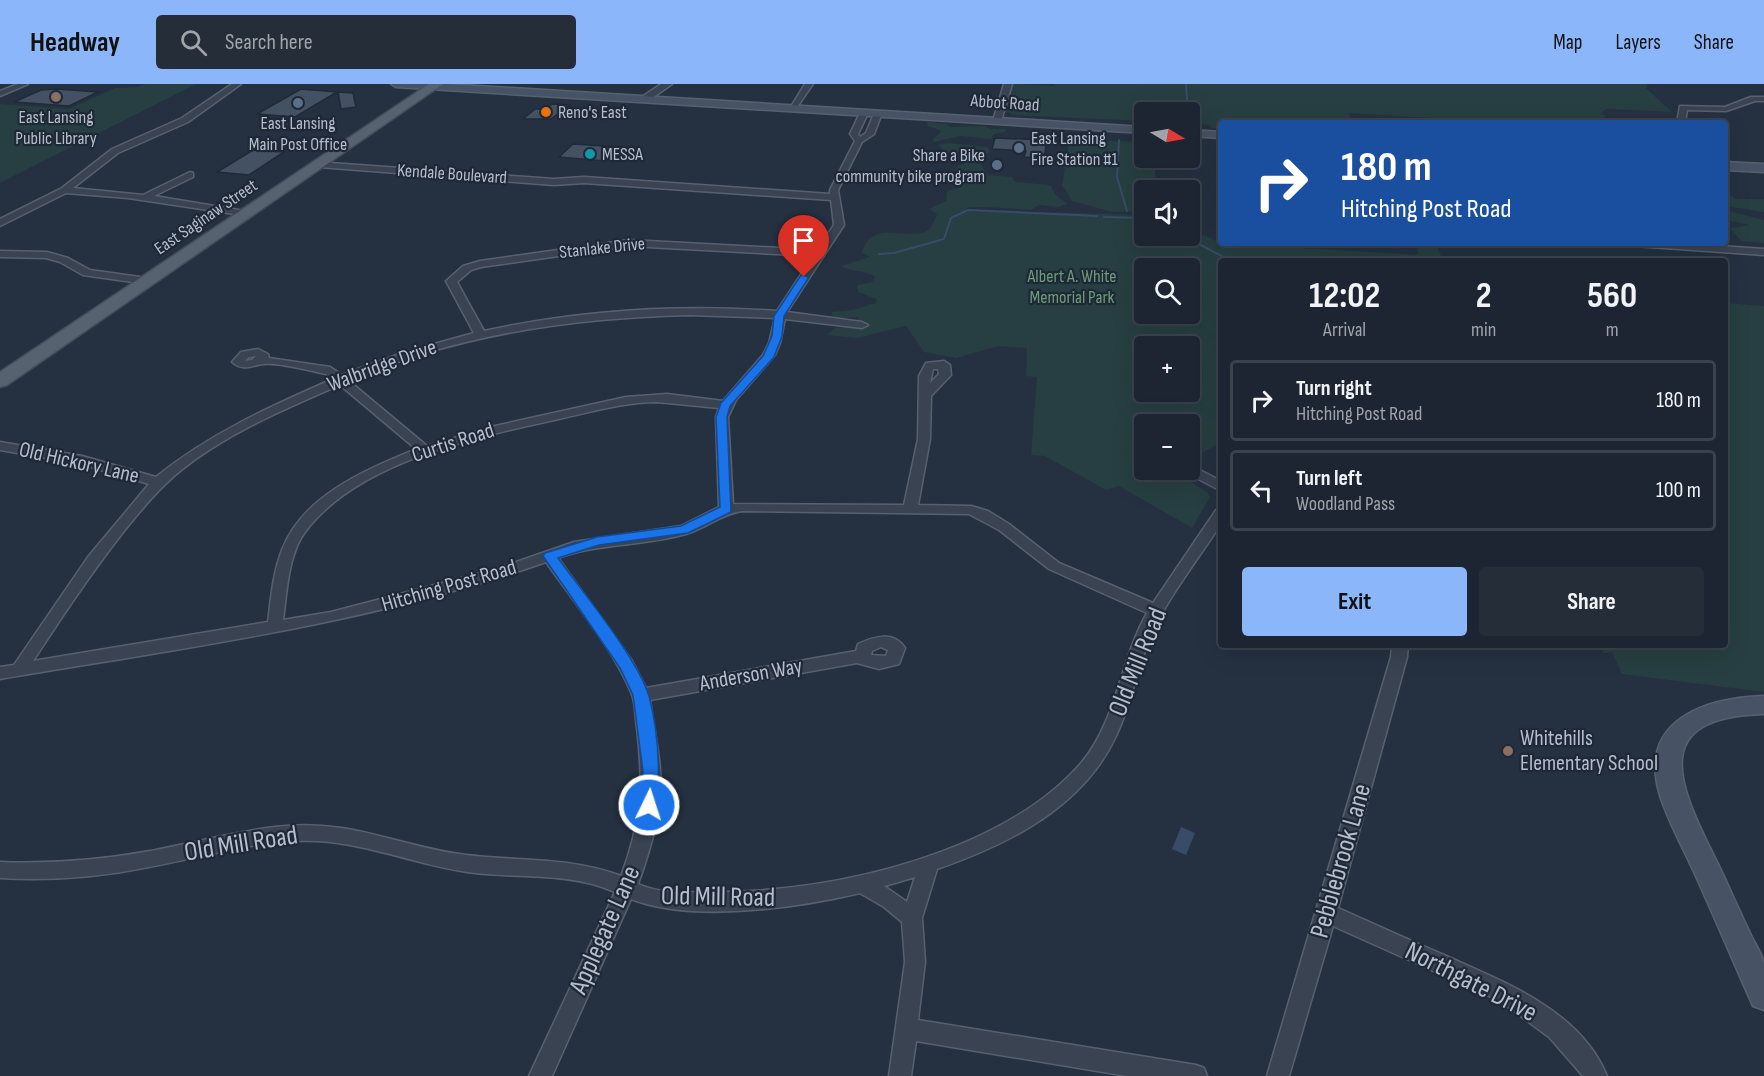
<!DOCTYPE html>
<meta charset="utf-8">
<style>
:root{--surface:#1c2531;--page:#252d39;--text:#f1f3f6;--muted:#a0a5ab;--line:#3a424d;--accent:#8bb7fa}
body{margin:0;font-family:"Sofia Sans Condensed",sans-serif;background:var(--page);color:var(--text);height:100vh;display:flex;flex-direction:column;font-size:22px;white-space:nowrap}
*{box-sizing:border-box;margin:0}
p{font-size:20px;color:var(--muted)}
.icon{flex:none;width:33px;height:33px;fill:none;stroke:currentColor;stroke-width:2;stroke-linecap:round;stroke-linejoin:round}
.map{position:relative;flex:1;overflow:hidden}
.side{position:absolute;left:1218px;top:174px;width:510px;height:390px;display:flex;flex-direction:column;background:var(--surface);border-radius:6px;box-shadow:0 6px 24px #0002,0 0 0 2px var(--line)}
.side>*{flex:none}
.guide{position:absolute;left:1218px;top:36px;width:510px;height:126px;border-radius:6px;box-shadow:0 6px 24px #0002,0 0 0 2px var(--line);background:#1a4fa0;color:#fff;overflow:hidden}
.needle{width:39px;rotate:100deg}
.buttons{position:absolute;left:1134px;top:18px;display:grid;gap:12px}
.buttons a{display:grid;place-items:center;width:66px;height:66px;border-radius:6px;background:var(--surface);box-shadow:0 6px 24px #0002,0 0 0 2px var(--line);font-size:30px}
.pin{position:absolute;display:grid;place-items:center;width:51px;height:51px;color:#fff;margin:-62px -26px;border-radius:50% 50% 50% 0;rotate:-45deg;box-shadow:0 0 6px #0007}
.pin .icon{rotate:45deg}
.me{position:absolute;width:66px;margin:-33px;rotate:4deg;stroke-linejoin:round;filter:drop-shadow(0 0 4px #0008)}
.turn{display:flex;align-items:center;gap:21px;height:126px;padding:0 24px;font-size:27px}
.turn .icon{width:78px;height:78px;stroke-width:2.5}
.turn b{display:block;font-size:42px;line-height:51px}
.eta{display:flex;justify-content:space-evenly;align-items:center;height:102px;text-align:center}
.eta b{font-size:36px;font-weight:700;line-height:42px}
.cta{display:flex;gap:12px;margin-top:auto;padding:12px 24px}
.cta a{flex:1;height:69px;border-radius:6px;background:var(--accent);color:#111;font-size:24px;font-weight:700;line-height:69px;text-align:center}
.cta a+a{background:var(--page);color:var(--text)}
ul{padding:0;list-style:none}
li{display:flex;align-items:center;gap:18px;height:81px;margin:0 12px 9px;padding:0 12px;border:3px solid var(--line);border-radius:6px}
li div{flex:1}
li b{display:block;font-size:22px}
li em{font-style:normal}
header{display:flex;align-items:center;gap:36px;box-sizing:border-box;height:84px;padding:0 30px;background:var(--accent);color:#111}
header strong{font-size:28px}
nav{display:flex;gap:33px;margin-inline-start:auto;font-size:21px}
.search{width:420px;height:54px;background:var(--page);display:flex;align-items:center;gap:15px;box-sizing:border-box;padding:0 21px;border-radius:6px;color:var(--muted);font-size:22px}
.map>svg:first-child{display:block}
.green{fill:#273f42;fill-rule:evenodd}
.water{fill:#384c69}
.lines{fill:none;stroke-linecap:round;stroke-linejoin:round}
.stream{stroke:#384c69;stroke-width:2}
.building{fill:#445163;stroke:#202a38;stroke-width:1.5}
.street-casing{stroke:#57616e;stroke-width:3}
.secondary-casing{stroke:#57616e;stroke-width:3}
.primary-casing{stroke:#434c5a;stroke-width:3}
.street{fill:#394351;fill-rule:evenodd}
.secondary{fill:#475264;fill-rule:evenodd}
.primary{fill:#576271;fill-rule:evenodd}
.route{fill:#1a73e8;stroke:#114b97;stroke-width:1.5}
.education-dot{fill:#8d6e63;stroke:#1e2836;stroke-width:2}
.service-dot{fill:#5c6f8a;stroke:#1e2836;stroke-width:2}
.food-dot{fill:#e8710a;stroke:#1e2836;stroke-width:2}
.culture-dot{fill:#0f9aa8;stroke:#1e2836;stroke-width:2}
.labels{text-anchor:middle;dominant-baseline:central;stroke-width:4.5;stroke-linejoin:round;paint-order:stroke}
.far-street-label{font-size:18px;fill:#b6becb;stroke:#1e2836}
.far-poi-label{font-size:18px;fill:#b6becb;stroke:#1e2836;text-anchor:start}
.far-park-label{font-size:18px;fill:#6c9d77;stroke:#1e2836}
.street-label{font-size:22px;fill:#b6becb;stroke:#1e2836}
.poi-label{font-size:22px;fill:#b6becb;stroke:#1e2836;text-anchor:start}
.near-street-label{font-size:27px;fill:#b6becb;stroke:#1e2836}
</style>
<header>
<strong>Headway</strong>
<div class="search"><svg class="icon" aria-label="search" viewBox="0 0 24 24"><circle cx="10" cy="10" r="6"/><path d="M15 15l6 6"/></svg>Search here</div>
<nav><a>Map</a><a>Layers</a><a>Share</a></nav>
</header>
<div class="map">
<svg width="1764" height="992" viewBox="0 0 1764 992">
<rect width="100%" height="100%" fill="#253141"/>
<g class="green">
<polygon points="146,0 196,0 0,99 0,20 69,25 115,4 138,3"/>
<polygon points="1014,0 1055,2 1055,0 1646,0 1648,2 1646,4 1672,28 1606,25 1601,29 1606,32 1604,34 1597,36 1599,39 1471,39 1447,35 1452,39 1431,39 1432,34 1348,29 1352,39 1221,39 1221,45 1211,44 1210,41 1190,39 1190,28 1144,28 1144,37 1013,31 1006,27 1007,20 1005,19 1011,13 1008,9"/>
<polygon points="927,38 946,40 951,43 983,42 991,45 1006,45 1005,48 994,50 991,55 960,52 934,58 932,56 942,47 928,42"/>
<polygon points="1076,56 1144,58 1144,74 1155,85 1156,106 1144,106 1144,127 1113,128 1072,117 1062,101 1069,58"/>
<path d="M948 59 988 63 990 68 984 71 967 69 966 72 984 74 979 78 988 91 1012 93 1015 98 1050 101 1055 110 1067 120 1058 123 1039 121 1031 126 988 123H969L964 126 1144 131V152H1190V145L1221 159 1418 171 1417 159H1436L1443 177H1221V358L1190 376V340H1144V386H1173L1208 409 1210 413 1192 444 1119 402 1106 406 1045 372 1031 371 1037 293 1026 292 1027 264 998 262 956 274 924 268 906 242 857 254 827 251 835 244 855 242 858 233 833 235 832 228 853 226 876 219 877 215 858 208 857 201 872 198 875 193C864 185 852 189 841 182L870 173 862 169C871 133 911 159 928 146 932 143 935 135 937 130L929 125 946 117 947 107 962 103 954 90 958 82 967 78 964 75H954L938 61ZM1144 184H1190V230H1144ZM1144 262H1190V308H1144Z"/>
<polygon points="1725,102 1730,104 1727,109 1735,115 1764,115 1764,128 1725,122"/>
<polygon points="1725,126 1764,136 1764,159 1741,157 1730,144 1751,141 1725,136"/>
<polygon points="1725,219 1764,222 1764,608 1622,590 1612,568 1605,569 1596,562 1725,561"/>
</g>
<polygon class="water" points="1181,743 1195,749 1186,771 1172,765"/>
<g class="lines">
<g class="stream">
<polyline points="1186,0 1188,28"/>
<polyline points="1190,36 1190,42"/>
<polyline points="1119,56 1117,93 1127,127"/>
<polyline points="1104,133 1144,134"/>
<polyline points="1185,152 1195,157"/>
<polyline points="1197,159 1231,177"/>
<polyline points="879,170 894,169 944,155 951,134 968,126 1097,132"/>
</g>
</g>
<g class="building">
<polygon points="57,5 98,8 69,22 14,18 41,6"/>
<polygon points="301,5 337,8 295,33 257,30"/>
<polygon points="338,8 353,9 356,23 341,25"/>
<polygon points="552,20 570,21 551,35 523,35 535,25 546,25"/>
<polygon points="995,54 1047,56 1044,74 1024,73 1026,67 992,65"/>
<polygon points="573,60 619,63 628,66 605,77 559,73"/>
<polygon points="253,66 284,68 249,91 217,88"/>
</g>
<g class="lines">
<g class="street-casing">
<g id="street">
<polygon points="18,0 28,0 0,12 0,7"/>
<polygon points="232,0 241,0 188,38 118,69 73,104 143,111 190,88 193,89 193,93 154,112 245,127 248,128 248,132 128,114 66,109 0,142 0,135 62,104 112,65 182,34"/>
<polygon points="661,0 672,0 648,17 642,17 642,13"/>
<polygon points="805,0 813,0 795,26 789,26"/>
<polygon points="1004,0 1012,0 1001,37 997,39 993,37"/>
<polygon points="1751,13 1764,13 1764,17 1755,17 1726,27 1687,26 1685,39 1677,39 1680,22 1725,23"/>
<path d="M864 27 868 29 858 50 860 53 866 49 875 27 882 29 874 50 862 58 838 106 844 141 787 228 862 238 868 241 862 244 785 235 780 259 775 271 736 316 728 333 733 420 904 421 918 355 919 292 926 279 944 277 950 281 951 291 931 312 930 355 918 421 971 422 988 427 1009 440 1059 479 1153 519 1216 426 1221 425V440C1198 475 1171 509 1153 547 1138 580 1132 617 1117 650 1084 723 1009 760 937 785L922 834 925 878 918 936 1196 981 1204 984 1207 992H1127L916 957 911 992H889L905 878 902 838 884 823 860 809C797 824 692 839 631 815L552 992H529L615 808 610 806C569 789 519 794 475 789 415 782 359 754 297 757 247 759 198 774 149 783 100 793 50 797 0 794V778C50 780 100 776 150 767 192 759 233 748 275 743 348 734 392 760 459 770 513 778 570 772 621 792 641 740 644 699 637 644 635 633 636 619 631 608 611 561 575 520 546 478 370 540 183 564 0 595V583L14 581 88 473 149 400 80 380 0 366V358L82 372 156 393C209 350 271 322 333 295L326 290C311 287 278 278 264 280 252 281 243 288 232 278L241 268 258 265 268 270 269 274 330 283 342 291 405 268 474 249 446 197 463 182 480 177 629 156 817 166 834 141 831 116 584 99 554 101 319 83 316 82V78L554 95 584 93 830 110V106L855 57 850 50 860 29ZM629 162 813 172 777 227C679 220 580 226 484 247L457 198 471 186 481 183ZM689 231 775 234 769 259 763 271 723 317 667 310 626 313 495 342 427 362 349 297C457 250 573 234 689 231ZM256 272 252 276 245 277 249 273ZM933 285H938L939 290 930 299ZM340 301 416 365C366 386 303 411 282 466 273 489 271 514 268 538L33 577C62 533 91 489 124 447 142 425 158 405 180 387 227 349 285 325 340 301ZM657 318 719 324 716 333 719 423 681 442 574 458 496 485 331 528 283 536C287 508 288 471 305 448 358 377 477 353 559 335 591 328 624 318 657 318ZM742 427 969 430 999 446 1049 485 1147 529C1120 576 1117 636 1082 678 1004 769 834 808 719 808 693 808 662 811 638 800 651 764 663 724 660 685 658 662 653 639 650 616L857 579 879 585 899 580 905 564C893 546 874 553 858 560L856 567 646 604 632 577 558 474C599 459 644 462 686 450 706 444 721 430 742 427ZM881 563 888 566 886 572 871 571 872 567ZM915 793 907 818 884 802 888 801Z"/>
<polygon points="1630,159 1677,159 1764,165 1764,171 1635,162"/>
<polygon points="0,167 47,168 68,174 90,186 147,194 152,197 147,200 83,191 60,178 46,174 0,173"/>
<polygon points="1190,381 1221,397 1221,407 1185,388 1184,386 1190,386"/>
<path d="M1392 561H1408L1407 573 1338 824C1374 840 1409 856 1444 871 1504 898 1580 926 1607 992H1583L1549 953 1500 917 1333 842 1289 992H1267L1391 573Z"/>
</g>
</g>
<g class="secondary-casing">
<g id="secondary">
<polygon points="391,0 446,0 1144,43 1144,49 396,3"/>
<polygon points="1190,46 1221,48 1221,54 1190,52"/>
<polygon points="1725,78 1764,80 1764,88 1725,86"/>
<path d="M1764 612V630C1649 633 1677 698 1714 772 1726 796 1737 822 1749 847 1753 857 1762 869 1764 880 1764 894 1764 912 1764 926L1753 922C1733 877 1714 832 1694 788 1682 761 1667 736 1659 708 1639 635 1706 614 1764 612Z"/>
</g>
</g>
<g class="primary-casing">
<polygon id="primary" points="429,0 443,0 7,301 0,303 0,288"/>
</g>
<use href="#street" class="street"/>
<use href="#secondary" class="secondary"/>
<use href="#primary" class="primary"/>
</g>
<path class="route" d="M801 191 809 193 784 232 782 252 774 273 730 322 727 333 731 428 688 449 599 461 558 474C582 507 638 575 649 612 658 646 660 686 657 721L655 726H643L641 721 643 687 633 611 620 584 543 472 545 469 597 453 681 442 720 423 716 333 721 319 763 272 772 252 774 232Z"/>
<g class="education-dot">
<circle cx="56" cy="13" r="6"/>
<circle cx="1508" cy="667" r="6"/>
</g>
<g class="service-dot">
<circle cx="298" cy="19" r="6"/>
<circle cx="1019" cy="64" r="6"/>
<circle cx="997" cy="81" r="6"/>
</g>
<circle class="food-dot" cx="546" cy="28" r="6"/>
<circle class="culture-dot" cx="590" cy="70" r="6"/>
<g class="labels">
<g class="far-street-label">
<text transform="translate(1005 19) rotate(4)">Abbot Road</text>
<text transform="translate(452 90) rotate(4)">Kendale Boulevard</text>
<text transform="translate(206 133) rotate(-34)">East Saginaw Street</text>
<text transform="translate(602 164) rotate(-6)">Stanlake Drive</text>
</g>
<g class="far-poi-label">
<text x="558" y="28">Reno's East</text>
<text x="56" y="33" text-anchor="middle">East Lansing<tspan x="56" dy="21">Public Library</tspan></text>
<text x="298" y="39" text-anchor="middle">East Lansing<tspan x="298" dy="21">Main Post Office</tspan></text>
<text x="1031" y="54">East Lansing<tspan x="1031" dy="21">Fire Station #1</tspan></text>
<text x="602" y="70">MESSA</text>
<text x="985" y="71" text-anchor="end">Share a Bike<tspan x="985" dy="21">community bike program</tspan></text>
</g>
<g class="far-park-label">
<text x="1072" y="192">Albert A. White<tspan x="1072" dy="21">Memorial Park</tspan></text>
</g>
<g class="street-label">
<text transform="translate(382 282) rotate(-20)">Walbridge Drive</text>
<text transform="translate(453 359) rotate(-18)">Curtis Road</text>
<text transform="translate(79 379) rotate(13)">Old Hickory Lane</text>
<text transform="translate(449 502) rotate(-16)">Hitching Post Road</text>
<text transform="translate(751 591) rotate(-10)">Anderson Way</text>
</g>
<g class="poi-label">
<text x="1520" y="654">Whitehills<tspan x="1520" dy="25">Elementary School</tspan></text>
</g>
<g class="near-street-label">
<text transform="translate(1138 578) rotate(-68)">Old Mill Road</text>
<text transform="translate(241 760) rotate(-9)">Old Mill Road</text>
<text transform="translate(1341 777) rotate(-74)">Pebblebrook Lane</text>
<text transform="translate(718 813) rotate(1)">Old Mill Road</text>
<text transform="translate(605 846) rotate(-66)">Applegate Lane</text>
<text transform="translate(1471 898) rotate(27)">Northgate Drive</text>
</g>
</g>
</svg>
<div class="buttons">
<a><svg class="needle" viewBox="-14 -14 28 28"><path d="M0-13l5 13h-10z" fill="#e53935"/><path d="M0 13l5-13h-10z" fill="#a0a5ab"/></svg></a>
<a><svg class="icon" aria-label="sound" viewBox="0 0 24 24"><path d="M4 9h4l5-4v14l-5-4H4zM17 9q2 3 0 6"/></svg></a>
<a><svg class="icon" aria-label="search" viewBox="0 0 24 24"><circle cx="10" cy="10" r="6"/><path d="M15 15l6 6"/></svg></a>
<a>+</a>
<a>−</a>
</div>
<div class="pin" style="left:804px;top:193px;background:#d93025"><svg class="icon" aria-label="arrive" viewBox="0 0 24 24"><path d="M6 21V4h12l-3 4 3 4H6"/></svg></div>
<svg class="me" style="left:649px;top:721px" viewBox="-20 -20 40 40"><circle r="17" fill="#1a73e8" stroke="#fff" stroke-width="3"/><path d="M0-11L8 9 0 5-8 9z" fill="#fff"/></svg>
<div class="guide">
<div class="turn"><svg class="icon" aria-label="right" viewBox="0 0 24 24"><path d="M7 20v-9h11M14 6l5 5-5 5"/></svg><div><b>180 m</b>Hitching Post Road</div></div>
</div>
<section class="side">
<div class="eta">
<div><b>12:02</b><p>Arrival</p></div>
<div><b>2</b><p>min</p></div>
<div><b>560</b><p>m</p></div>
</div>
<ul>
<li><svg class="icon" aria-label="right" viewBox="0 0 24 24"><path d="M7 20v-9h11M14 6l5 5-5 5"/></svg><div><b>Turn right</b><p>Hitching Post Road</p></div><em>180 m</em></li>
<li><svg class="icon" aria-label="left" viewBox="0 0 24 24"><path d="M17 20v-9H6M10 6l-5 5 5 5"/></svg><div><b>Turn left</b><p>Woodland Pass</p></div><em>100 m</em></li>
</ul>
<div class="cta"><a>Exit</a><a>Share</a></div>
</section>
</div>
